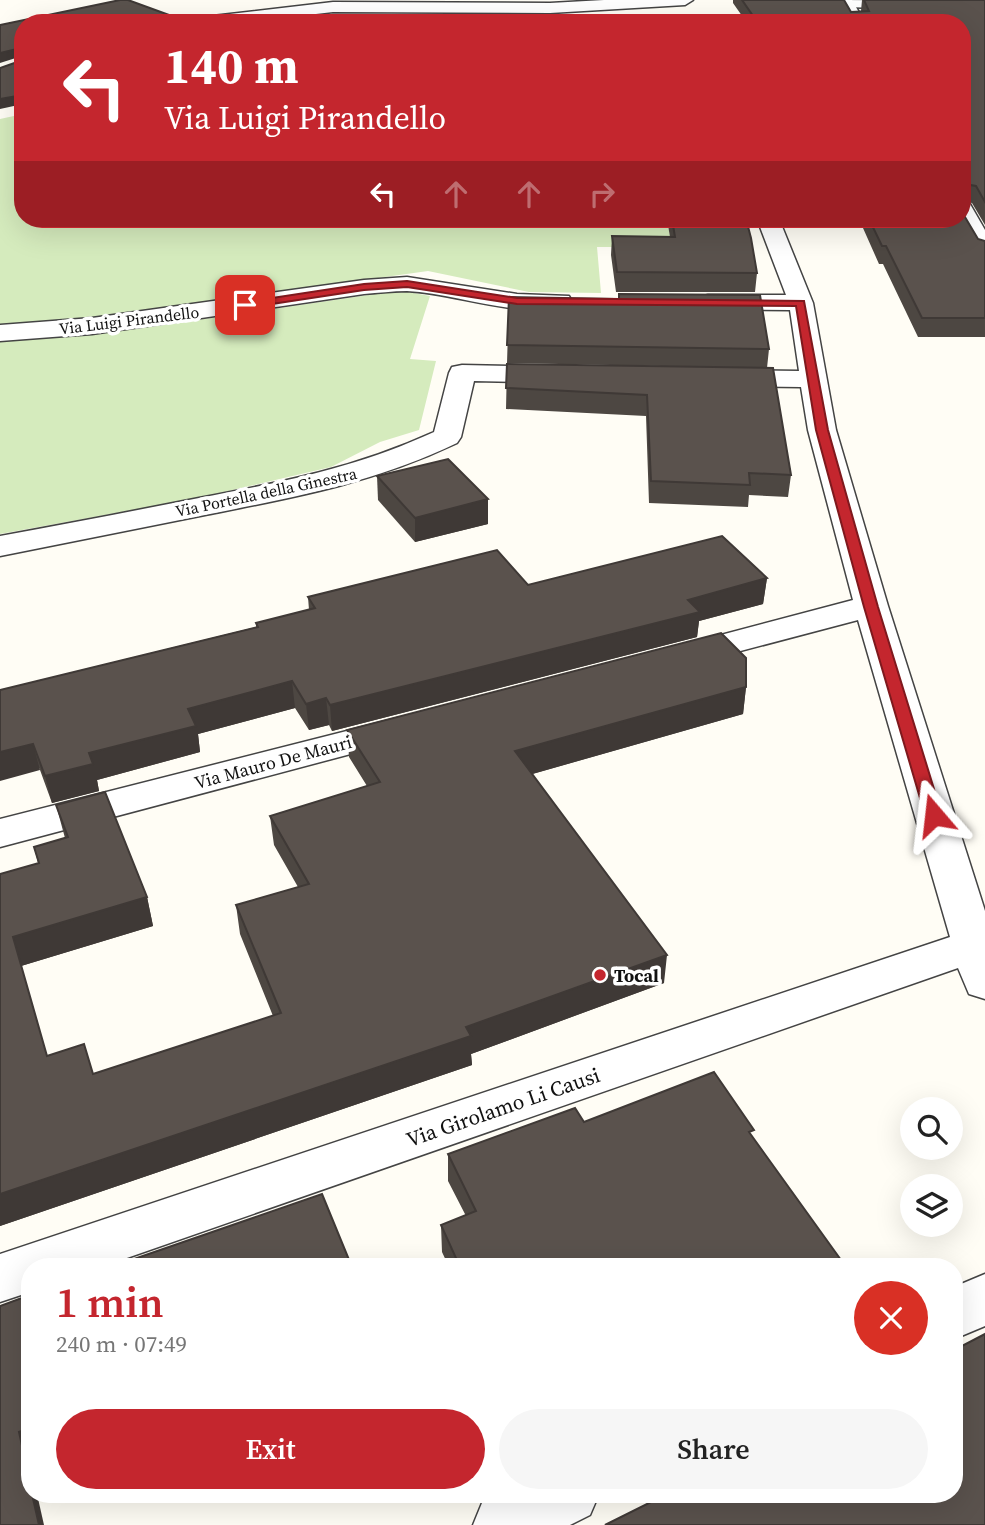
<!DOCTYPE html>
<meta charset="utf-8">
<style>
:root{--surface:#fff;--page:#f6f6f6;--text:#222;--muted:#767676;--accent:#c4262e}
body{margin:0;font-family:"Source Serif 4",serif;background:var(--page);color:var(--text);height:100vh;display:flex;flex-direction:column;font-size:26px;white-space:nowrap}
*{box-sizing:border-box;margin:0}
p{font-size:23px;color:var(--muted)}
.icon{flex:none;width:38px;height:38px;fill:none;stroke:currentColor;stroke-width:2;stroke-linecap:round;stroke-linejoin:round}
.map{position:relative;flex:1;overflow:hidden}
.side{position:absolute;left:21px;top:1258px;width:942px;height:245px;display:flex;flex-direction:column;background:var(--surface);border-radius:28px;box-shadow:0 7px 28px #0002}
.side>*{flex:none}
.banner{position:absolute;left:14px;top:14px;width:957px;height:214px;border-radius:28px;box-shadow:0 7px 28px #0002;background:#c4262e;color:#fff;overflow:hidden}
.tools{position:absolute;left:900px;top:1097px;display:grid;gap:14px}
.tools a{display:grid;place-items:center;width:63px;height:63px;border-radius:50%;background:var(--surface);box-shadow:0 7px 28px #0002;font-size:35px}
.pin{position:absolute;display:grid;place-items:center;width:60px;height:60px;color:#fff;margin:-30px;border-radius:14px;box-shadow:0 4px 10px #0006}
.me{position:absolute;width:77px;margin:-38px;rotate:343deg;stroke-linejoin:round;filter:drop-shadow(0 0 5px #0008)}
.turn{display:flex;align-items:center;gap:24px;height:147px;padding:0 35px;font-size:32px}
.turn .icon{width:91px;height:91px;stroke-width:2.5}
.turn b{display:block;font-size:49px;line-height:60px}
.lanes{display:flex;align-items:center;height:66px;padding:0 35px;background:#0003;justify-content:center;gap:35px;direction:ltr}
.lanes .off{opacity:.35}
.round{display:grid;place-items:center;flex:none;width:74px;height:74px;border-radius:37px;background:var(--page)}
.head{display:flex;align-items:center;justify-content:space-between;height:119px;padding:0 35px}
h1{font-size:42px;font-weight:600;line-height:52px;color:var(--accent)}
.primary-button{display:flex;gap:14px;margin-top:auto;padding:14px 35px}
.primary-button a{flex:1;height:80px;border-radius:42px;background:var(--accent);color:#fff;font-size:28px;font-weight:600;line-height:80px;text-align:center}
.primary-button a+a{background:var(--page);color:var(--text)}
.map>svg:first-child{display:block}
.green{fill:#d5ebbd}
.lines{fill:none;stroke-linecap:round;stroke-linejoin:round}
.minor-casing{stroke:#444;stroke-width:3}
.tertiary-casing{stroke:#444;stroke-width:3}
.minor{fill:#fff;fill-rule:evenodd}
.tertiary{fill:#fff;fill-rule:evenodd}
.wall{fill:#4d4742}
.shaded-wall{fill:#3f3936}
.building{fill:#5a524d;stroke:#3f3936;stroke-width:2}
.route{fill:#c4262e;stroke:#7f191e;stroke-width:2}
.poi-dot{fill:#c4262e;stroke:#fff;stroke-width:2.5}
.labels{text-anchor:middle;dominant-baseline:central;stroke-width:7;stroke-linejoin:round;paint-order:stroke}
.far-street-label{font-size:16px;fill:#111;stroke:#fff}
.street-label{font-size:18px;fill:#111;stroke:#fff}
.poi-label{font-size:18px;font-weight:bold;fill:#111;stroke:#fff;text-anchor:start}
.near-street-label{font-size:21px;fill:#111;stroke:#fff}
</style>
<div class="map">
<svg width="985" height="1525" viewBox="0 0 985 1525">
<rect width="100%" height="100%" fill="#fffdf5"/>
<g class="green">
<polygon points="23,114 23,219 667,219 672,247 597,247 601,293 529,292 428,271 53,323 0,326 0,119"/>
<polygon points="408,292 430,296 410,359 436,361 419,430 380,442 331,467 199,498 0,534 0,340 204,319 382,293"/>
</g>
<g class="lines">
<g class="minor-casing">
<g id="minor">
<polygon points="604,0 693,0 685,5 550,13 333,12 239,23 187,23 195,18 333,2 550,3"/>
<polygon points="838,0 985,1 985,11 845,7 839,5"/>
<polygon points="757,219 779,219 813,303 836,430 888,606 985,911 985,999 969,994 958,968 101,1267 30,1267 30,1292 0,1302 0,1254 950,937 858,620 680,667 668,663 662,656 668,649 853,600 808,430 801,387 724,386 714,384 710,378 714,372 724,370 799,371 790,310 708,309 699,307 696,302 699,297 708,295 786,295"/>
<path d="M407 277 517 294 569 296 572 301 569 306C516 319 460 294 407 291 393 291 378 293 364 294L92 334 0 341V325L92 318 364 280Z"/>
<path d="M462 365 559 367 569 369 572 375 569 381 559 383 474 381 461 437 457 443C373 483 296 497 205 515 137 529 68 542 0 556V536C66 524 133 511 199 498 283 482 355 468 434 432L449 373 452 367Z"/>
<polygon points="398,718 411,722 417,730 411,738 0,847 0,819"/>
<polygon points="985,1274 985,1326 954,1339 954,1287"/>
<polygon points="501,1494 599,1494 590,1515 570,1525 473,1525 482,1503"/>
</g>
</g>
<g class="tertiary-casing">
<g id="tertiary">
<polygon points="836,0 852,0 865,23 849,23"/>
<polygon points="962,203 970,204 985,230 985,258 977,256 956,219 962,219"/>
</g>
</g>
<use href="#minor" class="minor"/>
<use href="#tertiary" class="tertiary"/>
</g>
<g class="wall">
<polygon points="733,0 844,0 851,12 861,11 862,0 985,0 985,225 972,203 962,201 962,23 747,23 733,3"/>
<polygon points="667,219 746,219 757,273 755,292 616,292 611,255 612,236 670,237"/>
<polygon points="859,219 962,219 978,239 985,241 985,337 918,337 883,264 879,264"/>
<polygon points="619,294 769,349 767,368 507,363 509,297 619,299"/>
<polygon points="507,364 773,368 791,475 788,497 749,495 748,507 649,503 646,416 506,409"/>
<polygon points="377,476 488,499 488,524 415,542 378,500"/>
<polygon points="767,578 763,604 699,621 697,637 332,731 329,725 309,730 295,708 198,734 200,752 97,780 99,791 52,803 40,770 0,690 256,627 256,623 309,610 308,597 528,585"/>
<polygon points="746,687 743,714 532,774 664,983 471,1054 472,1065 0,1226 0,874 38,863 34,847 65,838 56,805 147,897 153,926 21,966 47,1056 93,1074 273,1016 240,934 236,905 298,887 274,845 270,816 367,786 349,757 347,730"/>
<polygon points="584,1122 753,1138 846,1267 449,1267 442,1252 441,1225 466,1216 448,1181 448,1154"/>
</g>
<g class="shaded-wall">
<polygon points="21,48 22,56 0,63 0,53"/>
<polygon points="23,95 23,104 0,109 0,99"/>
<polygon points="488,499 488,524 415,542 415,518"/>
<polygon points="767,578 763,604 699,621 697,637 332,731 330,705 688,600"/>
<polygon points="292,681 295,708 198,734 200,752 97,780 99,791 52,803 45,776 89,753 188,709"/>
<polygon points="746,687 743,714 515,779 515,751"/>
<polygon points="326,698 329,725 309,730 306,704"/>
<polygon points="33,744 40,770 0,781 0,752"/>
<polygon points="147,897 153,926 21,966 13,937"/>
<polygon points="667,955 664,983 471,1054 472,1065 0,1226 0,1194"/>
<polygon points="30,1428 29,1458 30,1482 19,1432"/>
<polygon points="32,1494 37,1494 44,1525 39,1525"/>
</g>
<g class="building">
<polygon points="120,0 128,0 191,23 23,23 23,49 21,48 0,53 0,25"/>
<polygon points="742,0 844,0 851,12 869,11 864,0 985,0 985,202 976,186 964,184 962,199 962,23 758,23"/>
<polygon points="23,60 23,95 0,99 0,68"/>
<polygon points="962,212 978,239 985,241 985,318 922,318 886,246 882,246 869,219 962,219"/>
<polygon points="672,219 746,219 751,238 757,273 617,272 612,236 675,237"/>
<polygon points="619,294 760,295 769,349 507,345 509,297 619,299"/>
<polygon points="507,364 773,368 791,475 749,473 750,485 651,481 647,395 506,388"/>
<polygon points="448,459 488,499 415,518 377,476"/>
<polygon points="722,536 767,578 688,600 700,612 330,705 326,698 306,704 292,681 188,709 196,726 89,753 93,764 45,776 33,744 0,752 0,690 258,627 256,623 315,608 308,597 497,550 528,585"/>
<polygon points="721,633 746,658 746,687 515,751 667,955 466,1027 471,1036 0,1194 0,874 39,863 34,847 68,837 56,805 105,792 147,897 13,937 47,1056 84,1044 93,1074 281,1013 236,905 309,884 270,816 380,782 347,730"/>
<polygon points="714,1072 754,1130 749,1132 846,1267 460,1267 441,1225 476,1211 448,1154 575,1108 584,1122"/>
<polygon points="322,1194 352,1267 111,1267"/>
<polygon points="30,1295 30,1428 19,1432 30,1482 30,1494 32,1494 39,1525 0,1525 0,1306"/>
<polygon points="985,1334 985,1525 605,1525 667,1494 954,1494 954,1350"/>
</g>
<polygon class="route" points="407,281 517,298 804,301 828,430 878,607 942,815 939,819 934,821 925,815 864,607 816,430 796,306 517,304 407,287 364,290 245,308 240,305 245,302 364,284"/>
<circle class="poi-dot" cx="600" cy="975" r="7"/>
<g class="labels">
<g class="far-street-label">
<text transform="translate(129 320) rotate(-7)">Via Luigi Pirandello</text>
<text transform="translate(266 492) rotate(-12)">Via Portella della Ginestra</text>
</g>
<g class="street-label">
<text transform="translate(273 762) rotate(-15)">Via Mauro De Mauri</text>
</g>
<g class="poi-label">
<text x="614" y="975">Tocal</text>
</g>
<g class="near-street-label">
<text transform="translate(503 1107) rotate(-19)">Via Girolamo Li Causi</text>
</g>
</g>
</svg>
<div class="tools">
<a><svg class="icon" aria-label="search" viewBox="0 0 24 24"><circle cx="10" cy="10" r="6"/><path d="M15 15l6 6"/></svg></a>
<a><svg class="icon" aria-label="layers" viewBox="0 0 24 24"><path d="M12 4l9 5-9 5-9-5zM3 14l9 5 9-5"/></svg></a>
</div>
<div class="pin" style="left:245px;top:305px;background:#d93025"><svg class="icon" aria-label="arrive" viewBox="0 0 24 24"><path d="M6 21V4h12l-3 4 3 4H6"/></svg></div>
<svg class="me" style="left:934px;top:815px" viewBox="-20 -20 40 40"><path d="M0-17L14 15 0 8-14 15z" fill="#c4262e" stroke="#fff" stroke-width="4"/></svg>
<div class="banner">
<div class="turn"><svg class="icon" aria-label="left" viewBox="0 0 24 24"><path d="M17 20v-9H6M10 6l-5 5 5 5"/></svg><div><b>140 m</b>Via Luigi Pirandello</div></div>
<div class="lanes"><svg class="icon" aria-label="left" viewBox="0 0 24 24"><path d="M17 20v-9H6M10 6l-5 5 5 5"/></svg><svg class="icon off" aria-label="ahead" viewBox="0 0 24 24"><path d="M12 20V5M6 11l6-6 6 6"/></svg><svg class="icon off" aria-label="ahead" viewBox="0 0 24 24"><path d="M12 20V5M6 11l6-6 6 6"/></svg><svg class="icon off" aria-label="right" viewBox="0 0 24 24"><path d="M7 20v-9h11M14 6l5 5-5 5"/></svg></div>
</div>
<section class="side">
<div class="head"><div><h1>1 min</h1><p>240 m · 07:49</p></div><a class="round" style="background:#d93025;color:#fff"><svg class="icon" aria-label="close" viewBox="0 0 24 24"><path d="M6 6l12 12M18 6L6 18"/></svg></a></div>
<div class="primary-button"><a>Exit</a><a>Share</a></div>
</section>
</div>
